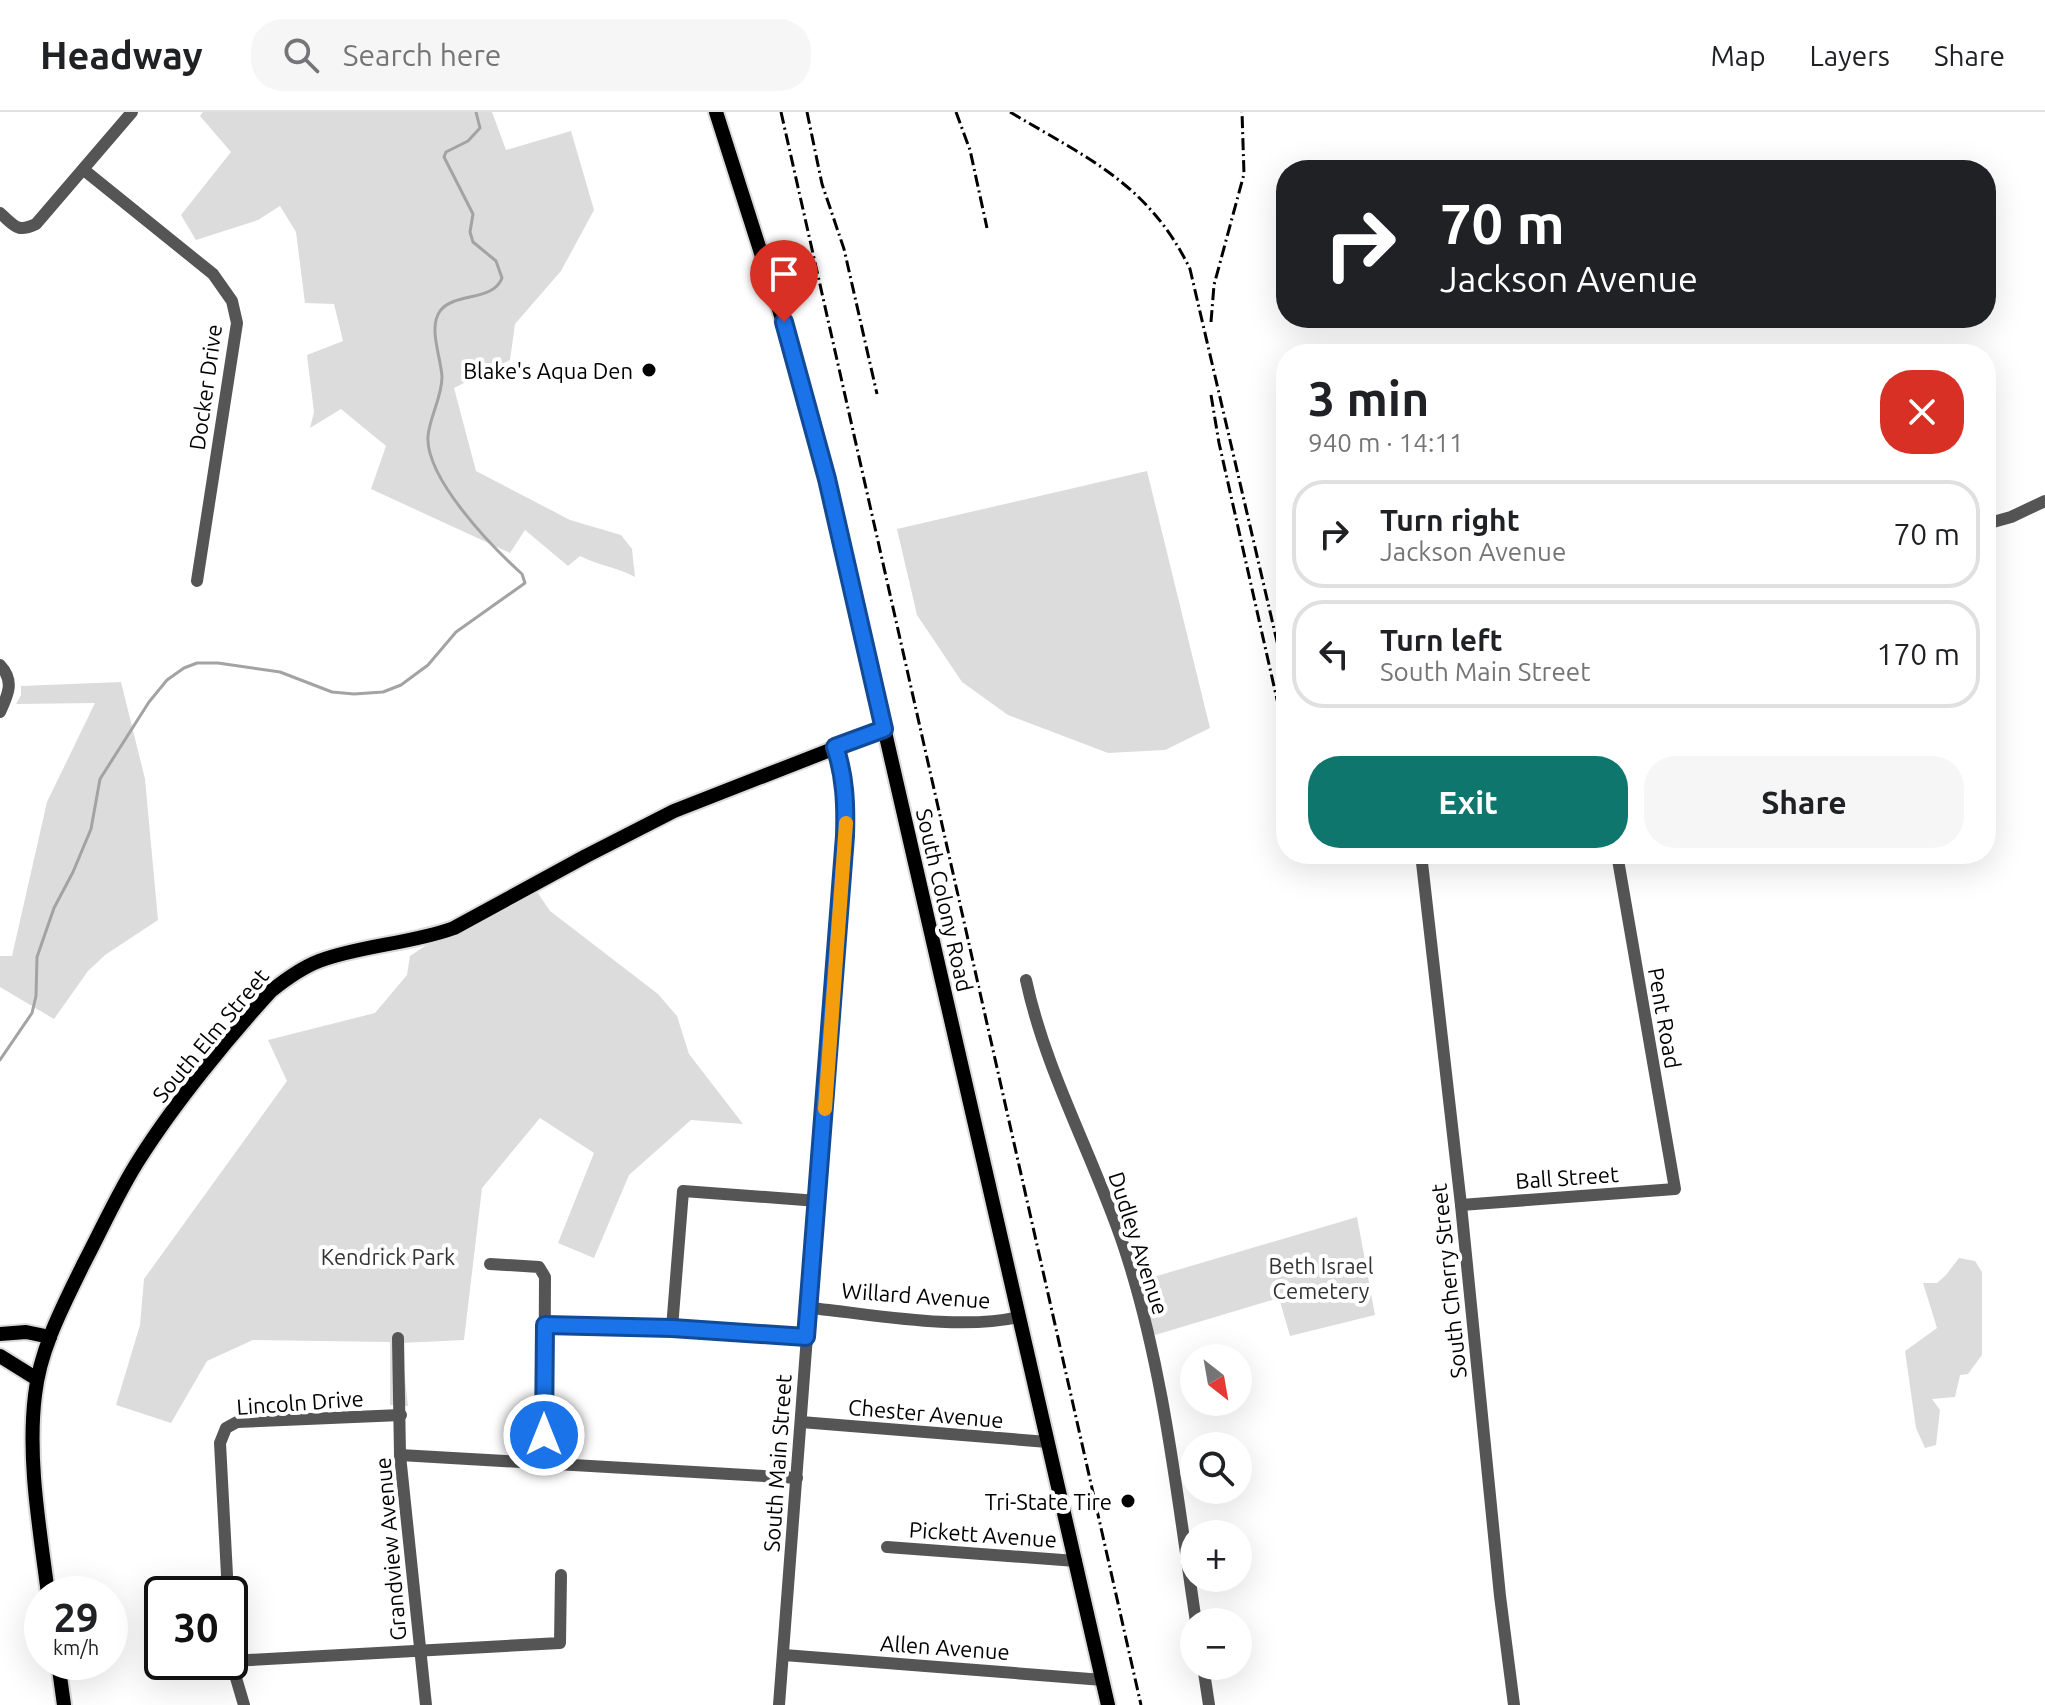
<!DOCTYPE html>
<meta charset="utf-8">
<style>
:root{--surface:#fff;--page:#f6f6f6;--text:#202124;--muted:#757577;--line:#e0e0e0;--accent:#0f766e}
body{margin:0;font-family:Ubuntu,sans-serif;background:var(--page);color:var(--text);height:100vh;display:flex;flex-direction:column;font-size:30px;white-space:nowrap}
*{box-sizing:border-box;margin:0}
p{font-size:26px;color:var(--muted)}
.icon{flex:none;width:44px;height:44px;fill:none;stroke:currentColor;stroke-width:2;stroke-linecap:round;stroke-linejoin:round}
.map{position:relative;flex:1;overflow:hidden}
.side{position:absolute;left:1276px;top:232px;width:720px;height:520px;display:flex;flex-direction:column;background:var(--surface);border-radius:32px;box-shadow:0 8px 32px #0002}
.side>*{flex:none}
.hud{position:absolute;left:1276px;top:48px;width:720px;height:168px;border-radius:32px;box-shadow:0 8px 32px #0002;background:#202124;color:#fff;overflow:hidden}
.needle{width:52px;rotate:149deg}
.fabs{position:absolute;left:1180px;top:1232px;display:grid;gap:16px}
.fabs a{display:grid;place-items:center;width:72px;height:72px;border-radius:50%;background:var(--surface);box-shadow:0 8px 32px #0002;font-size:40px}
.speed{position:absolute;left:24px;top:1464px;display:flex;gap:16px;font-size:40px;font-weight:700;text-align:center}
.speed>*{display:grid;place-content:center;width:104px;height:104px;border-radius:50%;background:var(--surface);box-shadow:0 8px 32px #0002;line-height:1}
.speed small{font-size:20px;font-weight:400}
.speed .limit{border:4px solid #111;border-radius:12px;background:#fff;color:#111}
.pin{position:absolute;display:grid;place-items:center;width:68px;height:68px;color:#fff;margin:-82px -34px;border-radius:50% 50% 50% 0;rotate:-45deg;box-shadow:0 0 8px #0007}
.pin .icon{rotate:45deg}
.me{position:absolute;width:88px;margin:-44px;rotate:0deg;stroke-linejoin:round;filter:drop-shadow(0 0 6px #0008)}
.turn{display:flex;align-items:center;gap:28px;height:168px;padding:0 32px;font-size:36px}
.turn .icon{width:104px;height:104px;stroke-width:2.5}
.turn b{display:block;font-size:56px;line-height:68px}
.round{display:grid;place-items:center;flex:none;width:84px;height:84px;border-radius:32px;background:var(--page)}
.head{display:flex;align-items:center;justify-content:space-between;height:136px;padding:0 32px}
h1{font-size:48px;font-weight:700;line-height:60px}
.action{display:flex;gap:16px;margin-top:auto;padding:16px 32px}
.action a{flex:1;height:92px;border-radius:32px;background:var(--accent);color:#fff;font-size:32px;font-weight:700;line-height:92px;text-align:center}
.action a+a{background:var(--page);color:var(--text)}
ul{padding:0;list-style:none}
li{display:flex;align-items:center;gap:24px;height:108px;margin:0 16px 12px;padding:0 16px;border:4px solid var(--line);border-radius:32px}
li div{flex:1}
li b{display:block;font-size:30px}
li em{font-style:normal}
header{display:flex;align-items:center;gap:48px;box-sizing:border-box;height:112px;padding:0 40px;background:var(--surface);border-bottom:2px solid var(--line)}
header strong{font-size:38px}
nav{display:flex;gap:44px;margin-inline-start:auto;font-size:28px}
.search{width:560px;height:72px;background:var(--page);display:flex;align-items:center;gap:20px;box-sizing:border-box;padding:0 28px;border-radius:32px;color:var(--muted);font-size:30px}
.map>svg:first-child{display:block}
.green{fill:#dcdcdc}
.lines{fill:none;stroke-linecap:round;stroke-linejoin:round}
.stream{stroke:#a3a3a3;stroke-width:3}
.major-casing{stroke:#dbdbdb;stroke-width:18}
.minor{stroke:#555;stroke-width:12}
.major{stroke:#000;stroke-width:14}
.rail{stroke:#000;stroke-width:3;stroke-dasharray:12 4 2 4;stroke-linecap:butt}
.route-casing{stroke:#114b97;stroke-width:20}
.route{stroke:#1a73e8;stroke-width:14}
.slow{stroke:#f59e0b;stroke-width:14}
.poi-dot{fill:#000;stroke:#fff;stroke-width:3}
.labels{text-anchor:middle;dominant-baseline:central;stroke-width:8;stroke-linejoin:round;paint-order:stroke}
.poi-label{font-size:22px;fill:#000;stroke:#fff;text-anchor:end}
.street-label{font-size:22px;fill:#000;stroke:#fff}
.park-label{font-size:22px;fill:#333;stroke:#fff}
</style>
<header>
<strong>Headway</strong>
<div class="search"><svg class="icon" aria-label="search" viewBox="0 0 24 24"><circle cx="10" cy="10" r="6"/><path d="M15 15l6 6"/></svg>Search here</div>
<nav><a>Map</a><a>Layers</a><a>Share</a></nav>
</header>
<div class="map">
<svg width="2045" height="1593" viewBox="0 0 2045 1593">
<rect width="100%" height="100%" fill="#fff"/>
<g class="green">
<path d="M203 0H492L506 38 571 19 594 98 561 159 515 212 510 248 454 276 476 359 570 408 621 423 632 437 635 465C614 454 600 454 580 444L568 454 525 418 510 441 371 377 386 334 341 297 310 316 314 300 307 243 343 229 334 192 305 191 296 120 280 94 258 108 196 128 181 103 231 40 200 4Z"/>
<polygon points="1147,359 1210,616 1165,638 1108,641 1008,603 962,570 917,503 897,417"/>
<polygon points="121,570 145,667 158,808 105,843 88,859 54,907 0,875 0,844 12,844 47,690 95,591 16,592 21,583 21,574"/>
<polygon points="537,780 550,799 658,882 677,904 689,942 743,1012 691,1008 629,1063 594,1146 558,1131 594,1041 540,1006 482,1076 464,1228 401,1231 408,1294 390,1293 390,1230 253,1228 207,1249 171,1311 116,1293 140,1213 144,1167 287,969 268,928 375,901 407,863 410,844 425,834 479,812"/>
<polygon points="1357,1105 1375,1203 1290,1224 1279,1186 1155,1223 1140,1169"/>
<polygon points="1959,1146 1975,1149 1982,1160 1982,1243 1968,1262 1960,1263 1955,1285 1932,1287 1940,1298 1936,1333 1925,1336 1916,1316 1905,1239 1937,1216 1923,1171 1937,1171 1946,1163"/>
</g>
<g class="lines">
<path class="stream" d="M0 948 32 901 36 884 37 845 54 796 73 760 91 717 100 667 149 590 167 568 184 556 197 551H218L280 560 332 580 354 582 383 580 401 573 428 553 456 520 525 471 522 462C492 435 425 366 428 324 430 304 442 285 442 265 441 245 428 216 440 199 454 180 493 190 502 166L496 149 473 130 470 120 473 102 444 45 446 40 468 29 480 16 476 0"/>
<g class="major-casing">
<g id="major">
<polyline points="716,0 790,232 827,367 1108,1593"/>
<polyline points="0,1222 26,1220 50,1225"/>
<polyline points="0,1244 37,1267"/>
<path d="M48 1482C40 1418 27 1348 35 1283 40 1237 63 1194 83 1153 102 1117 118 1080 140 1046 175 991 227 927 271 879 286 867 301 856 319 849 362 833 410 832 454 816L586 744 674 699 884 617"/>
<polyline points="58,1550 64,1593"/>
</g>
</g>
<g class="minor">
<polyline points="84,58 213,162 232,189 237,211 197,469"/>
<path d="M0 101C15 114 17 121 36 112L132 0"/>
<polyline points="1986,412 2011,405 2045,389"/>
<path d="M0 553C15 569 8 583 0 600"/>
<polyline points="1421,742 1461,1093 1500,1484 1514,1593"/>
<path d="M1026 868C1046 961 1094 1045 1124 1135 1164 1256 1177 1385 1196 1510"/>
<polyline points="1461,1093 1675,1077 1617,742"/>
<polyline points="490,1152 539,1155 545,1165 544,1350"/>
<path d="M810 1196C873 1202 957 1219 1019 1205"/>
<polyline points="545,1213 672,1216 806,1225"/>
<polyline points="672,1216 683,1079 818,1089"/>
<polyline points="398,1226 400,1343 426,1593"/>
<polyline points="801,1310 1048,1330"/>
<polyline points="400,1343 797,1366"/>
<polyline points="887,1435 1076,1449"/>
<polyline points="228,1482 220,1331 226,1316 237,1310 401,1303"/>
<polyline points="230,1524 231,1549 244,1593"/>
<polyline points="784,1543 1103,1568"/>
<polyline points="231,1549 560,1531 561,1463"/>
<polyline points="1203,1554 1209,1593"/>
<path d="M779 1593 845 724C846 693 845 664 835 635"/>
</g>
<use href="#major" class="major"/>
<g class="rail">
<polyline points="781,0 1141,1593"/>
<polyline points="807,0 822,72 844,137 877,282"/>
<polyline points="956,0 970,38 987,116"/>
<path d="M1010 0C1087 46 1149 72 1190 157L1286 568"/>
<polyline points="1211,210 1214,173 1244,62 1242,0"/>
<polyline points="1211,283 1219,331 1278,592"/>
</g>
</g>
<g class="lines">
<g class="route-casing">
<path id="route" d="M544 1323 545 1213 672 1216 806 1225 845 724C846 693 845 664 835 635L884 617 827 367 784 210"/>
</g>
<use href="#route" class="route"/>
<polyline class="slow" points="825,997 846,711"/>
</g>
<g class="poi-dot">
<circle cx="649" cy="258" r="8"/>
<circle cx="1128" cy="1389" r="8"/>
</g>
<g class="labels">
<g class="poi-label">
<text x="633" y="258">Blake's Aqua Den</text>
<text x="1112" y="1389">Tri-State Tire</text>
</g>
<g class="street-label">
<text transform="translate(205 275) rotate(-82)">Docker Drive</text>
<text transform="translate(945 788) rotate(77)">South Colony Road</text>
<text transform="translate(1665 906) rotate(80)">Pent Road</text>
<text transform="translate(210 923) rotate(-50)">South Elm Street</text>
<text transform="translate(1567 1065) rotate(-4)">Ball Street</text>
<text transform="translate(1139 1131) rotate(72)">Dudley Avenue</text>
<text transform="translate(1448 1169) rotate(-96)">South Cherry Street</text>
<text transform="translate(916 1183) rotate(4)">Willard Avenue</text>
<text transform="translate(300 1290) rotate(-4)">Lincoln Drive</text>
<text transform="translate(926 1301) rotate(5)">Chester Avenue</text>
<text transform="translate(777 1351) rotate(-86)">South Main Street</text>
<text transform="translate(983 1422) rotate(4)">Pickett Avenue</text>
<text transform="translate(390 1437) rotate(-95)">Grandview Avenue</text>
<text transform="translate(945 1535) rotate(4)">Allen Avenue</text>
</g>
<g class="park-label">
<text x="388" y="1144">Kendrick Park</text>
<text x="1321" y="1153">Beth Israel<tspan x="1321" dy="25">Cemetery</tspan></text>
</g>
</g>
</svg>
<div class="fabs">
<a><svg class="needle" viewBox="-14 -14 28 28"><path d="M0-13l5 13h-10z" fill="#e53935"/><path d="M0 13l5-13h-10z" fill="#757577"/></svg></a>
<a><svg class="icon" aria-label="search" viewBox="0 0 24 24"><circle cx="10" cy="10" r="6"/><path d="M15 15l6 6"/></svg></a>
<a>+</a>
<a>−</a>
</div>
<div class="speed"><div>29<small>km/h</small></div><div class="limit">30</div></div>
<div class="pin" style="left:784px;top:210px;background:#d93025"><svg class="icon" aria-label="arrive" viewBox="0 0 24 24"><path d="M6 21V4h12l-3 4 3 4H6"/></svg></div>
<svg class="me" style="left:544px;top:1323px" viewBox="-20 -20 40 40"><circle r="17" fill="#1a73e8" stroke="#fff" stroke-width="3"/><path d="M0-11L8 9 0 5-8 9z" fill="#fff"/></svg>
<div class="hud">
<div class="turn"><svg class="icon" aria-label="right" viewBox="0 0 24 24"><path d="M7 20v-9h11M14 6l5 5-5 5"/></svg><div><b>70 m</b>Jackson Avenue</div></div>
</div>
<section class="side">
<div class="head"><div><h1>3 min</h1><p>940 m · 14:11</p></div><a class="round" style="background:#d93025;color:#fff"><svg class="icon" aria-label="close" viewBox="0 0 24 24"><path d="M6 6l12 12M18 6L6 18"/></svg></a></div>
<ul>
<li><svg class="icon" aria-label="right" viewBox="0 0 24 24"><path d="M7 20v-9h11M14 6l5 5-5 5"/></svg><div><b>Turn right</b><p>Jackson Avenue</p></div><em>70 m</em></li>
<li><svg class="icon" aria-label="left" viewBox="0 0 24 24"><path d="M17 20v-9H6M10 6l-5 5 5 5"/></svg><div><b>Turn left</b><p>South Main Street</p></div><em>170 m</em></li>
</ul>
<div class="action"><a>Exit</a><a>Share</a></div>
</section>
</div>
